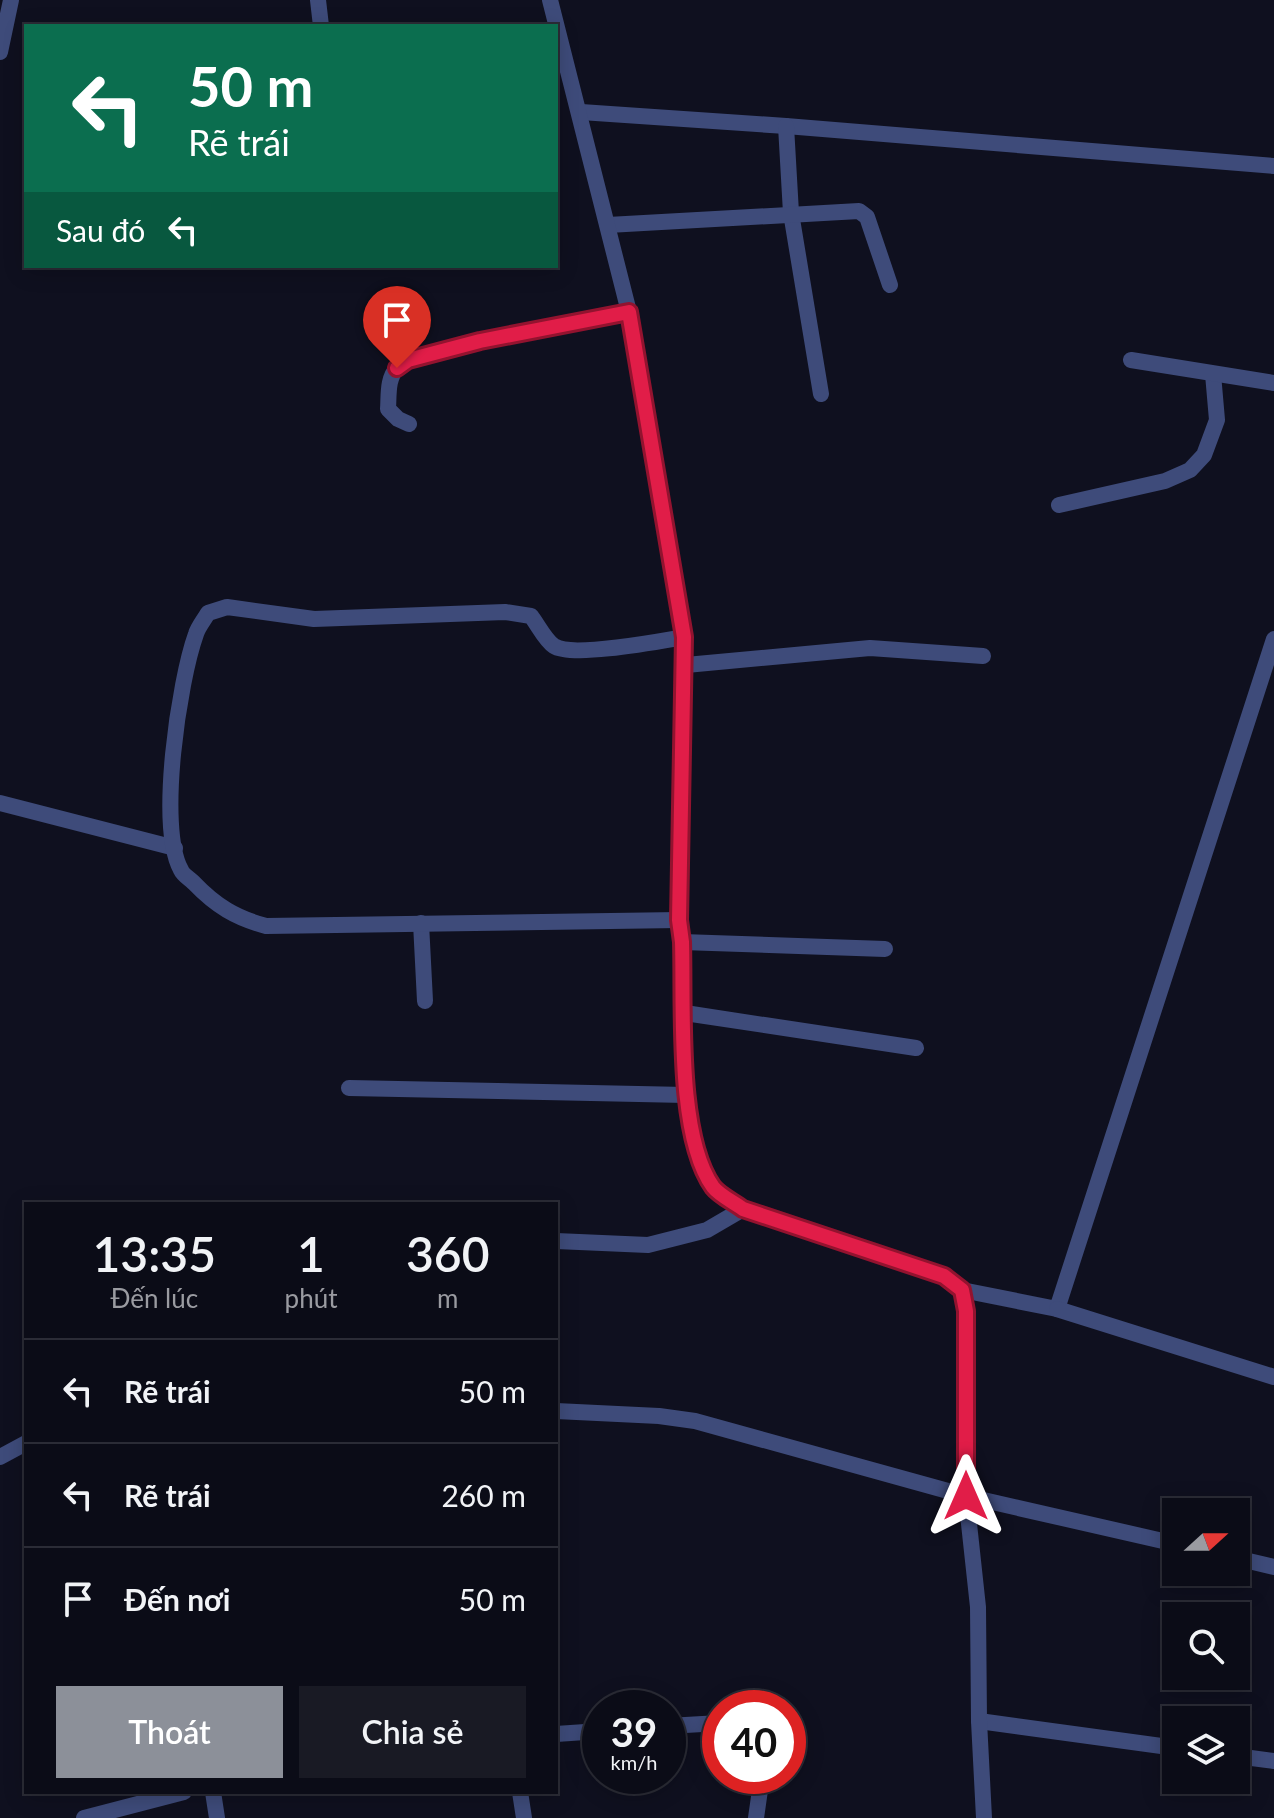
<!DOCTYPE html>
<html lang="vi">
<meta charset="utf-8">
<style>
:root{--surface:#0b0c17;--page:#191a24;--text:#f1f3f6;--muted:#9a9ba1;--line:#2b2c36;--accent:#8c9099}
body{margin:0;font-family:Lato,sans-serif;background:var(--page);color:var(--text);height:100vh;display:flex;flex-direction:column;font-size:30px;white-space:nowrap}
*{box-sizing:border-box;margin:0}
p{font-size:26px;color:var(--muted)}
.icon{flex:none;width:44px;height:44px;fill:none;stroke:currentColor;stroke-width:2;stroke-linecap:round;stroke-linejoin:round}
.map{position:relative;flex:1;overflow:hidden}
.panel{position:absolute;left:24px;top:1202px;width:534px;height:592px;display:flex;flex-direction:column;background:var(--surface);border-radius:0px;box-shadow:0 4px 20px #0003,0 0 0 2px var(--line)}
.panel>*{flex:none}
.guide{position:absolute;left:24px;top:24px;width:534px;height:244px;border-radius:0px;box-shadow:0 4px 20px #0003,0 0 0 2px var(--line);background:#0b6e4f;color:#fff;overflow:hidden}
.needle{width:52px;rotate:69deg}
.fabs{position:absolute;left:1162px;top:1498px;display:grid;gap:16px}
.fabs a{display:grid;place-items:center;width:88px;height:88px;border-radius:0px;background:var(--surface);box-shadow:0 4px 20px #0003,0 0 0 2px var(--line);font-size:40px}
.speed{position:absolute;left:582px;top:1690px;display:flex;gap:16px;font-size:40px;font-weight:700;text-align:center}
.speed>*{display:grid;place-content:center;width:104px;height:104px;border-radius:50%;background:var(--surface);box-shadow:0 4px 20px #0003,0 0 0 2px var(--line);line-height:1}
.speed small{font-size:20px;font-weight:400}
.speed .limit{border:12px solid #d22;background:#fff;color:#111}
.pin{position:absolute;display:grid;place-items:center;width:68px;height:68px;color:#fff;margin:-82px -34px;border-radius:50% 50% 50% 0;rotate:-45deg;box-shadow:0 0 8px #0007}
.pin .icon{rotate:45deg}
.me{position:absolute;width:88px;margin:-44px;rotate:0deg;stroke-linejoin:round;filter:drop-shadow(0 0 6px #0008)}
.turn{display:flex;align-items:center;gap:28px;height:168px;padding:0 32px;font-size:36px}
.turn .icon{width:104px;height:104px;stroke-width:2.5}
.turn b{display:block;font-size:56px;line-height:68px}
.then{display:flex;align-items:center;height:76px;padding:0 32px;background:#0003;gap:16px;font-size:30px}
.eta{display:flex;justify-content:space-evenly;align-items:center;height:136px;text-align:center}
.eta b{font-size:48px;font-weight:600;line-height:56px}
.button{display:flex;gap:16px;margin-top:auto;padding:16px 32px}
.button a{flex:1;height:92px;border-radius:0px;background:var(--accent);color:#fff;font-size:32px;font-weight:600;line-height:92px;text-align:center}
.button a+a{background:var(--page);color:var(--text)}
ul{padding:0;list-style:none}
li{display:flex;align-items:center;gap:24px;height:104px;padding:0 32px;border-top:2px solid var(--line)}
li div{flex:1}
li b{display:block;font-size:30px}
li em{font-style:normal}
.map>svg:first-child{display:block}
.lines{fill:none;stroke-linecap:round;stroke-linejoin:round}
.service{stroke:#3e4b7a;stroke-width:16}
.minor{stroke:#3e4b7a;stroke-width:16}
.tertiary{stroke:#3e4b7a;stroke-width:16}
.route-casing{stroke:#92132f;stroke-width:20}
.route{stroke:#e11d48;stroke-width:14}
</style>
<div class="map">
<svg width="1274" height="1818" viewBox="0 0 1274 1818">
<rect width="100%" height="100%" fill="#0f101f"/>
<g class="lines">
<g class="service">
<polyline points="318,0 321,26"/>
<polyline points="0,52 11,0"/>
<polyline points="1059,505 1165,481 1190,470 1204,455 1217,420 1213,374"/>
<polyline points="0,803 175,848"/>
<polyline points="421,923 425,1001"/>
</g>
<g class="minor">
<polyline points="581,112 786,126 1274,166"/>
<polyline points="786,126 791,213 821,394"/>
<polyline points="608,225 859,211 867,217 890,285"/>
<polyline points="1131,360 1274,383"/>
<path d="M409 424 398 419 388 409C389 395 387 379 397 368 415 348 593 319 629 312"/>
<polyline points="686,665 870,648 983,656"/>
<path d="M679 920 266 926C236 918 216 906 194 883 190 879 183 875 181 870 157 827 179 681 196 634 198 627 204 620 208 613L227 607 314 619 505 612 531 616C538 625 545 640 554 646 572 658 660 641 684 637"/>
<polyline points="682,942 885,949"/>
<polyline points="685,1013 916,1048"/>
<polyline points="349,1088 686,1095"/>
<polyline points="556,1241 648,1245 707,1230 743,1209"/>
<polyline points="962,1290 1057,1309 1274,639"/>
<polyline points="1057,1309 1274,1377"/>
<polyline points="556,1411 659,1416 695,1421 966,1496 1176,1544"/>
<polyline points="0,1457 26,1443"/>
<polyline points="1236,1558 1274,1567"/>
<polyline points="979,1721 1176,1748"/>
<polyline points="668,1726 720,1723"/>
<polyline points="556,1734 600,1731"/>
<polyline points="1236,1756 1274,1761"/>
<polyline points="213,1792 217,1818"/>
<polyline points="520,1792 524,1818"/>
<polyline points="84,1818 184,1792"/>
<polyline points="756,1818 762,1776"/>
</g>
<path class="tertiary" d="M550 0 629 312 684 637 679 920 682 942C684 1006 676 1135 713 1187 720 1196 734 1203 743 1209L944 1276 962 1290 966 1311V1496L978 1607 979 1721 984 1818"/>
</g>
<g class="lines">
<g class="route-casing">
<path id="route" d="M397 368 408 360 480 341 629 312 684 637 679 920 682 942C684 1006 676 1135 713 1187 720 1196 734 1202 743 1209L944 1276 962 1290 966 1311V1496"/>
</g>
<use href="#route" class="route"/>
</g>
</svg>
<div class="fabs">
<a><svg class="needle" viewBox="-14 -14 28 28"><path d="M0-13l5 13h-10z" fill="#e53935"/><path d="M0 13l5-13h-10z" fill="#9a9ba1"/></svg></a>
<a><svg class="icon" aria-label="search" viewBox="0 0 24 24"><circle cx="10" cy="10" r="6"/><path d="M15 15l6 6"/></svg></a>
<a><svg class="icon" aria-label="layers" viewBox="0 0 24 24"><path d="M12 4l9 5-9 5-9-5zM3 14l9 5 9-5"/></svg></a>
</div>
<div class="speed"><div>39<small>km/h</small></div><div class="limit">40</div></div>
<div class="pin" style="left:397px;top:368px;background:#d93025"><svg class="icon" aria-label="arrive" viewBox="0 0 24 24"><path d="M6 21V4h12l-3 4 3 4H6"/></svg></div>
<svg class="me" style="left:966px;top:1496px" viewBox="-20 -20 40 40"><path d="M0-17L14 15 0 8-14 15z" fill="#e11d48" stroke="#fff" stroke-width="4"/></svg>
<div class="guide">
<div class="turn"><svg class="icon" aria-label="left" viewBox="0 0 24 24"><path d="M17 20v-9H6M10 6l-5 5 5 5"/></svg><div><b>50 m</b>Rẽ trái</div></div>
<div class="then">Sau đó<svg class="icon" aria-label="left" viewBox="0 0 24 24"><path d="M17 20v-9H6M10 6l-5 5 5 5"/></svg></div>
</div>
<section class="panel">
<div class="eta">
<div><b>13:35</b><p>Đến lúc</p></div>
<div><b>1</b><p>phút</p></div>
<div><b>360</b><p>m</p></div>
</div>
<ul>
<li><svg class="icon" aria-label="left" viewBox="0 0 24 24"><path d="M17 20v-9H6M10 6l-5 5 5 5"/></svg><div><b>Rẽ trái</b></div><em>50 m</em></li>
<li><svg class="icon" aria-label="left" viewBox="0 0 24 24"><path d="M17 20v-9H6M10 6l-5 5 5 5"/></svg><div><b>Rẽ trái</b></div><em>260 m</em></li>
<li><svg class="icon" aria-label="arrive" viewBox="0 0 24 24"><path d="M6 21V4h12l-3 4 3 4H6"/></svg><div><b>Đến nơi</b></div><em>50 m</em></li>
</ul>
<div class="button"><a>Thoát</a><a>Chia sẻ</a></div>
</section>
</div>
